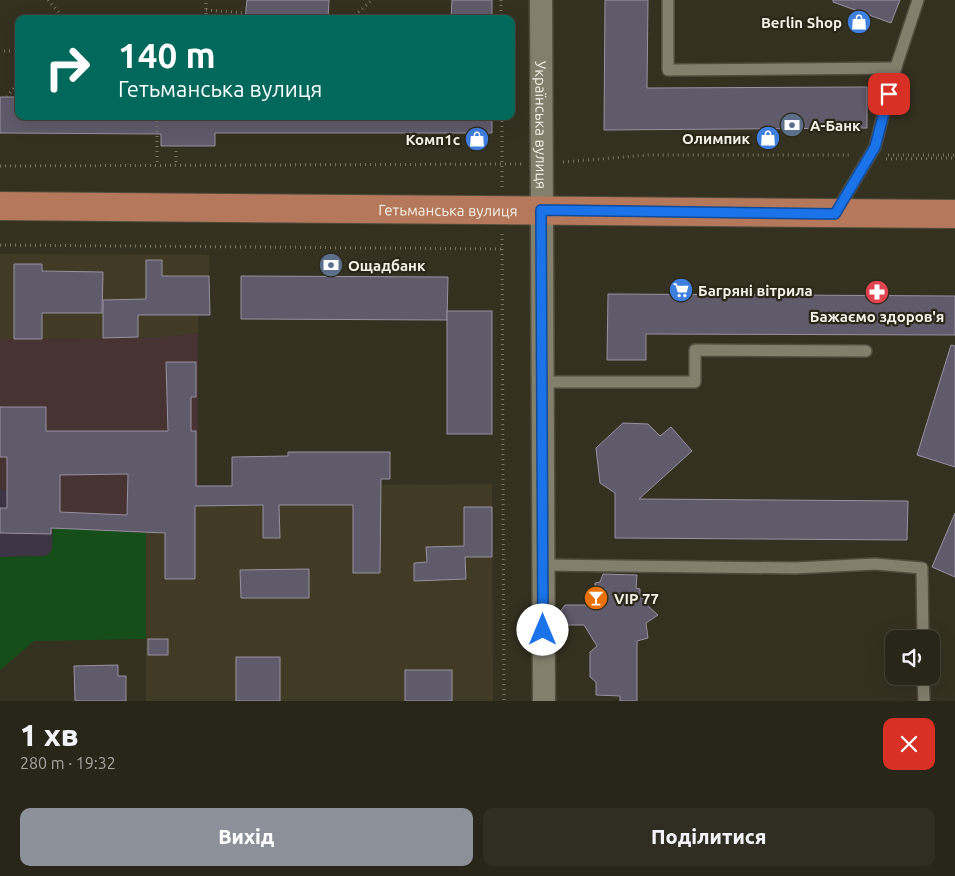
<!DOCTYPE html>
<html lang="uk">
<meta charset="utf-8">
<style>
:root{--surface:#282519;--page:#302d22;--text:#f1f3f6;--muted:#a5a5a2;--line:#444238;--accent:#8c9099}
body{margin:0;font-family:Ubuntu,sans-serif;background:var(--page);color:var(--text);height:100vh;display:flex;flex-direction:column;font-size:19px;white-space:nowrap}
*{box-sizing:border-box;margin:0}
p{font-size:16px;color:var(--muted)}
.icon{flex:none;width:28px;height:28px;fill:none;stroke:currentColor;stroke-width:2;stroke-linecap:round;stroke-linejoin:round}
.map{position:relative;height:701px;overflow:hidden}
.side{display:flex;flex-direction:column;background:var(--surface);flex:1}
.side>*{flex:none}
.banner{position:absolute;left:15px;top:15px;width:500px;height:105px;border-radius:10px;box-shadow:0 5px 20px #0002,0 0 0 1px var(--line);background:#00695c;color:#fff;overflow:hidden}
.controls{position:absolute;left:885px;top:630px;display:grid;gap:10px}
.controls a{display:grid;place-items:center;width:55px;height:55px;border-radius:10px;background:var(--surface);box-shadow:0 5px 20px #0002,0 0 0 1px var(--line);font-size:25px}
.pin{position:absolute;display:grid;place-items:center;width:42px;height:42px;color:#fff;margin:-21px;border-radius:10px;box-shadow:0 2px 8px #0006}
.me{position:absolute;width:55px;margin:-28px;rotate:0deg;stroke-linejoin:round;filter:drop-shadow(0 0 4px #0008)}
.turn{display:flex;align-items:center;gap:18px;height:105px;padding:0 20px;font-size:22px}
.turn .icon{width:65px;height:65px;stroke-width:2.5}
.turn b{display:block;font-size:35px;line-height:42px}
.round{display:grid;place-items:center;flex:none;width:52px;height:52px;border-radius:10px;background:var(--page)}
.headline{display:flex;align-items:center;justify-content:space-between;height:85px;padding:0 20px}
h1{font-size:30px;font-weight:800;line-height:38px}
.primary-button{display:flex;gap:10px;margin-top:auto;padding:10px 20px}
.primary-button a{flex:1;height:58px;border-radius:10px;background:var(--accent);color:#fff;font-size:20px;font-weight:800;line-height:58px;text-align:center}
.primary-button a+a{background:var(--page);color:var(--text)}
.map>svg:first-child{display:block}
.built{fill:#413b25}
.industrial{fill:#3d3445}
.education{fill:#473331}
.green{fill:#164e19}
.building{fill:#605b6b;stroke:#9791a2;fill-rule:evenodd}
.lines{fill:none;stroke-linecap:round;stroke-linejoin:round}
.service-casing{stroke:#504d3f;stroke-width:14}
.minor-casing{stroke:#504d3f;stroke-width:25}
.trunk-casing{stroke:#504d3f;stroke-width:30}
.path{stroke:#797668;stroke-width:3;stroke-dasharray:1 4;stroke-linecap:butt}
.service{stroke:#837f6d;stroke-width:11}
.minor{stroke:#837f6d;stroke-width:22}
.trunk{stroke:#b6785a;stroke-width:28}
.route-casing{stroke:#114b97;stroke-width:12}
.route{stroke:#1a73e8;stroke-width:9}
.labels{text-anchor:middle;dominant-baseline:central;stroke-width:4.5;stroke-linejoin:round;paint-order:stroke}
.poi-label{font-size:15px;font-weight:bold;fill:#f4f1e8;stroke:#2b2718;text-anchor:start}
.street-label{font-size:15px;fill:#f4f1e8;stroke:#2b2718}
</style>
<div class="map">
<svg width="955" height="701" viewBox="0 0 955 701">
<rect width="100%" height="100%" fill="#353121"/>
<g class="built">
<polygon points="0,254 209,255 210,315 198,315 198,333 164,337 0,339"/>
<polygon points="492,484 493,701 146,701 146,486"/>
</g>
<polygon class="industrial" points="0,489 21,494 53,494 52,550 46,556 0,557"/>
<polygon class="education" points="198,333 198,486 146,486 146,533 53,528 53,495 21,494 0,489 0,339 164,337"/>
<polygon class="green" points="53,528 146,533 146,639 34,641 0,670 0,557 46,556 52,550"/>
<g class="building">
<polygon points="247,0 329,0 328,19 245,19"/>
<polygon points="452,0 492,0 492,19 451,19"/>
<polygon points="605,0 648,0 647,88 867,87 867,128 604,130"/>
<polygon points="833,0 900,0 891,23 833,2"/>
<polygon points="0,97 19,97 19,116 492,116 492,133 215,133 215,146 161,146 161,134 0,133"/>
<polygon points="146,260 162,260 162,276 209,276 210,315 138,315 138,337 103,338 103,300 146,299"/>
<polygon points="14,264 42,264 42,271 103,272 102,313 42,313 42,339 14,339"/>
<polygon points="241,276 448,277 447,320 241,319"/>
<polygon points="608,294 955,296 955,335 646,334 646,360 607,360"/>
<rect x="447" y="311" width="45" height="123"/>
<polygon points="951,345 955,346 955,467 917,455"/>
<path d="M166 362H196V397H191V431H196V486H232V457L288 456V452H390V479H381L380 573H353V505H279L280 538H263V505L195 506V579H165V533L51 528V534L0 533V508H7V457H0V407H46V431H168ZM128 474 127 515 60 512V475Z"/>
<polygon points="623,423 648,424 660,436 671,427 692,451 639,499 908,501 907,540 615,538 615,493 600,483 596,448"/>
<polygon points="464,507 492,507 492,557 465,557 466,579 414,581 414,563 427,562 426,547 464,546"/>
<polygon points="955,513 955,577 932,567"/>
<polygon points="309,569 309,598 241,598 240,570"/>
<polygon points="603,574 637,575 636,588 640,589 640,598 645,598 647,605 658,615 646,623 648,638 637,641 637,701 620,701 620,696 596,695 596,682 590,677 590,652 597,646 584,625 567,625 559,613 565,605 595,605 595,583 600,582"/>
<rect x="148" y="639" width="20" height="16"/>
<rect x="236" y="657" width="44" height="44"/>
<polygon points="118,665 118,676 126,676 126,701 75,701 74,666"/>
<rect x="405" y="670" width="47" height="31"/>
</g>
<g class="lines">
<g class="service-casing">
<g id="service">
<polyline points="668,0 668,70 896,68"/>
<polyline points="836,212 875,147 893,76 918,0"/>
<polyline points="541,382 695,382 695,350 866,351"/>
<polyline points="543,565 795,568 875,564 922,568 923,639"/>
<polyline points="923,676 924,701"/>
</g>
</g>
<g class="minor-casing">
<g id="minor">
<path id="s1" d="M541 0 544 701"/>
</g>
</g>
<g class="trunk-casing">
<g id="trunk">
<path id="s2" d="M0 206 955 214"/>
</g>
</g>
<g class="path">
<polyline points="48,0 65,19"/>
<polyline points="501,0 501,19"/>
<polyline points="206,10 246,13"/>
<polyline points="328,17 346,19"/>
<polyline points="206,19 206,0"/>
<polyline points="351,19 372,0"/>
<polyline points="4,51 19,51"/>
<polyline points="7,97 19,81"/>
<polyline points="157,116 157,166"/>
<polyline points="502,116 502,188"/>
<polyline points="176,146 176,166"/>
<polyline points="888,155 955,155"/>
<polyline points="886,159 955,158"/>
<polyline points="563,162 648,155 851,155"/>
<polyline points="0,166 522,164"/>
<polyline points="502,234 504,701"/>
<polyline points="0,245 502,249"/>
</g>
<use href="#service" class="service"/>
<use href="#minor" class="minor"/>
<use href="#trunk" class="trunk"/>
</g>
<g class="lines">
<g class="route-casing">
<polyline id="route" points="543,630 541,210 835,214 875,147 889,94"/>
</g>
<use href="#route" class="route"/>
</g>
<defs>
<g id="shop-disc" transform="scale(1.25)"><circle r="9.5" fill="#3f7fe0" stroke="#2b2718"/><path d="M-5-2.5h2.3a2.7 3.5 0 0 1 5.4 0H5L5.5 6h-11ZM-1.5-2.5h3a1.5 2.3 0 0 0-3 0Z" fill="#fff"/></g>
<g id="bank-disc" transform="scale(1.25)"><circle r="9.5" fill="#5c6f8a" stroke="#2b2718"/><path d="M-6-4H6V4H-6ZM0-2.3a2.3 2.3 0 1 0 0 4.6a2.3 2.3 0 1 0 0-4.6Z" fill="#fff"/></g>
<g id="supermarket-disc" transform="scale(1.25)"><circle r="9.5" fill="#3f7fe0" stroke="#2b2718"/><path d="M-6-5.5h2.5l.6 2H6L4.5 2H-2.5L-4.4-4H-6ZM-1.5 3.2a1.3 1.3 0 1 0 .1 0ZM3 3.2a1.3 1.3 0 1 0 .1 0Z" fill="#fff"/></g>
<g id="pharmacy-disc" transform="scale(1.25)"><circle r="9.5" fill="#e0444e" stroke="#2b2718"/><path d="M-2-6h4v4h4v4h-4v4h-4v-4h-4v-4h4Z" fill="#fff"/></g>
<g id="bar-disc" transform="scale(1.25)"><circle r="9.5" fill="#e8710a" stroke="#2b2718"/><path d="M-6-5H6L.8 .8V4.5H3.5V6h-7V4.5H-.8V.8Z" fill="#fff"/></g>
</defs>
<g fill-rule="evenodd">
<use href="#shop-disc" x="859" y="22"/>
<use href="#bank-disc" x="792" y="125"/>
<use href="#shop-disc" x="768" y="138"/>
<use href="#shop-disc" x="477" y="139"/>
<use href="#bank-disc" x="331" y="265"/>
<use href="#supermarket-disc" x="681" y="290"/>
<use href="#pharmacy-disc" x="877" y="292"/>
<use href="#bar-disc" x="596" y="598"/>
</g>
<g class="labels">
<g class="poi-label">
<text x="842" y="22" text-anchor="end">Berlin Shop</text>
<text x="810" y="125">А-Банк</text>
<text x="750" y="138" text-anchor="end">Олимпик</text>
<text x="460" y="139" text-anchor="end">Комп1с</text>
<text x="348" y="265">Ощадбанк</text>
<text x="698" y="290">Багряні вітрила</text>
<text x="877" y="316" text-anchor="middle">Бажаємо здоров'я</text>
<text x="614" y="598">VIP 77</text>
</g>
<g class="street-label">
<text stroke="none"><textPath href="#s1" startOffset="125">Українська вулиця</textPath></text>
<text stroke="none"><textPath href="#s2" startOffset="448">Гетьманська вулиця</textPath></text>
</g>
</g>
</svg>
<div class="controls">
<a><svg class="icon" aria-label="sound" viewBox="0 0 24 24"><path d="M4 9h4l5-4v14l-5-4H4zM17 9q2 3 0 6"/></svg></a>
</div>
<div class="pin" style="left:889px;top:94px;background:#d93025"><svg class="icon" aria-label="arrive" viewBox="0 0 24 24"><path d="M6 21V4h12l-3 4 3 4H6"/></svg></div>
<svg class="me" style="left:543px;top:630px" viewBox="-20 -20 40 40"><circle r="19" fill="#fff"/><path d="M0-13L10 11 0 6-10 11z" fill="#1a73e8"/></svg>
<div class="banner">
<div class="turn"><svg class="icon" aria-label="right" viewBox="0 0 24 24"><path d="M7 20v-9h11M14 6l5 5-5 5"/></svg><div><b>140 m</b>Гетьманська вулиця</div></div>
</div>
</div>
<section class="side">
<div class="headline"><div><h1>1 хв</h1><p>280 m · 19:32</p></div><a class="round" style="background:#d93025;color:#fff"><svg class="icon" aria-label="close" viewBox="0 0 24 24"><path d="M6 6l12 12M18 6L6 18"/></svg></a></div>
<div class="primary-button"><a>Вихід</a><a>Поділитися</a></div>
</section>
